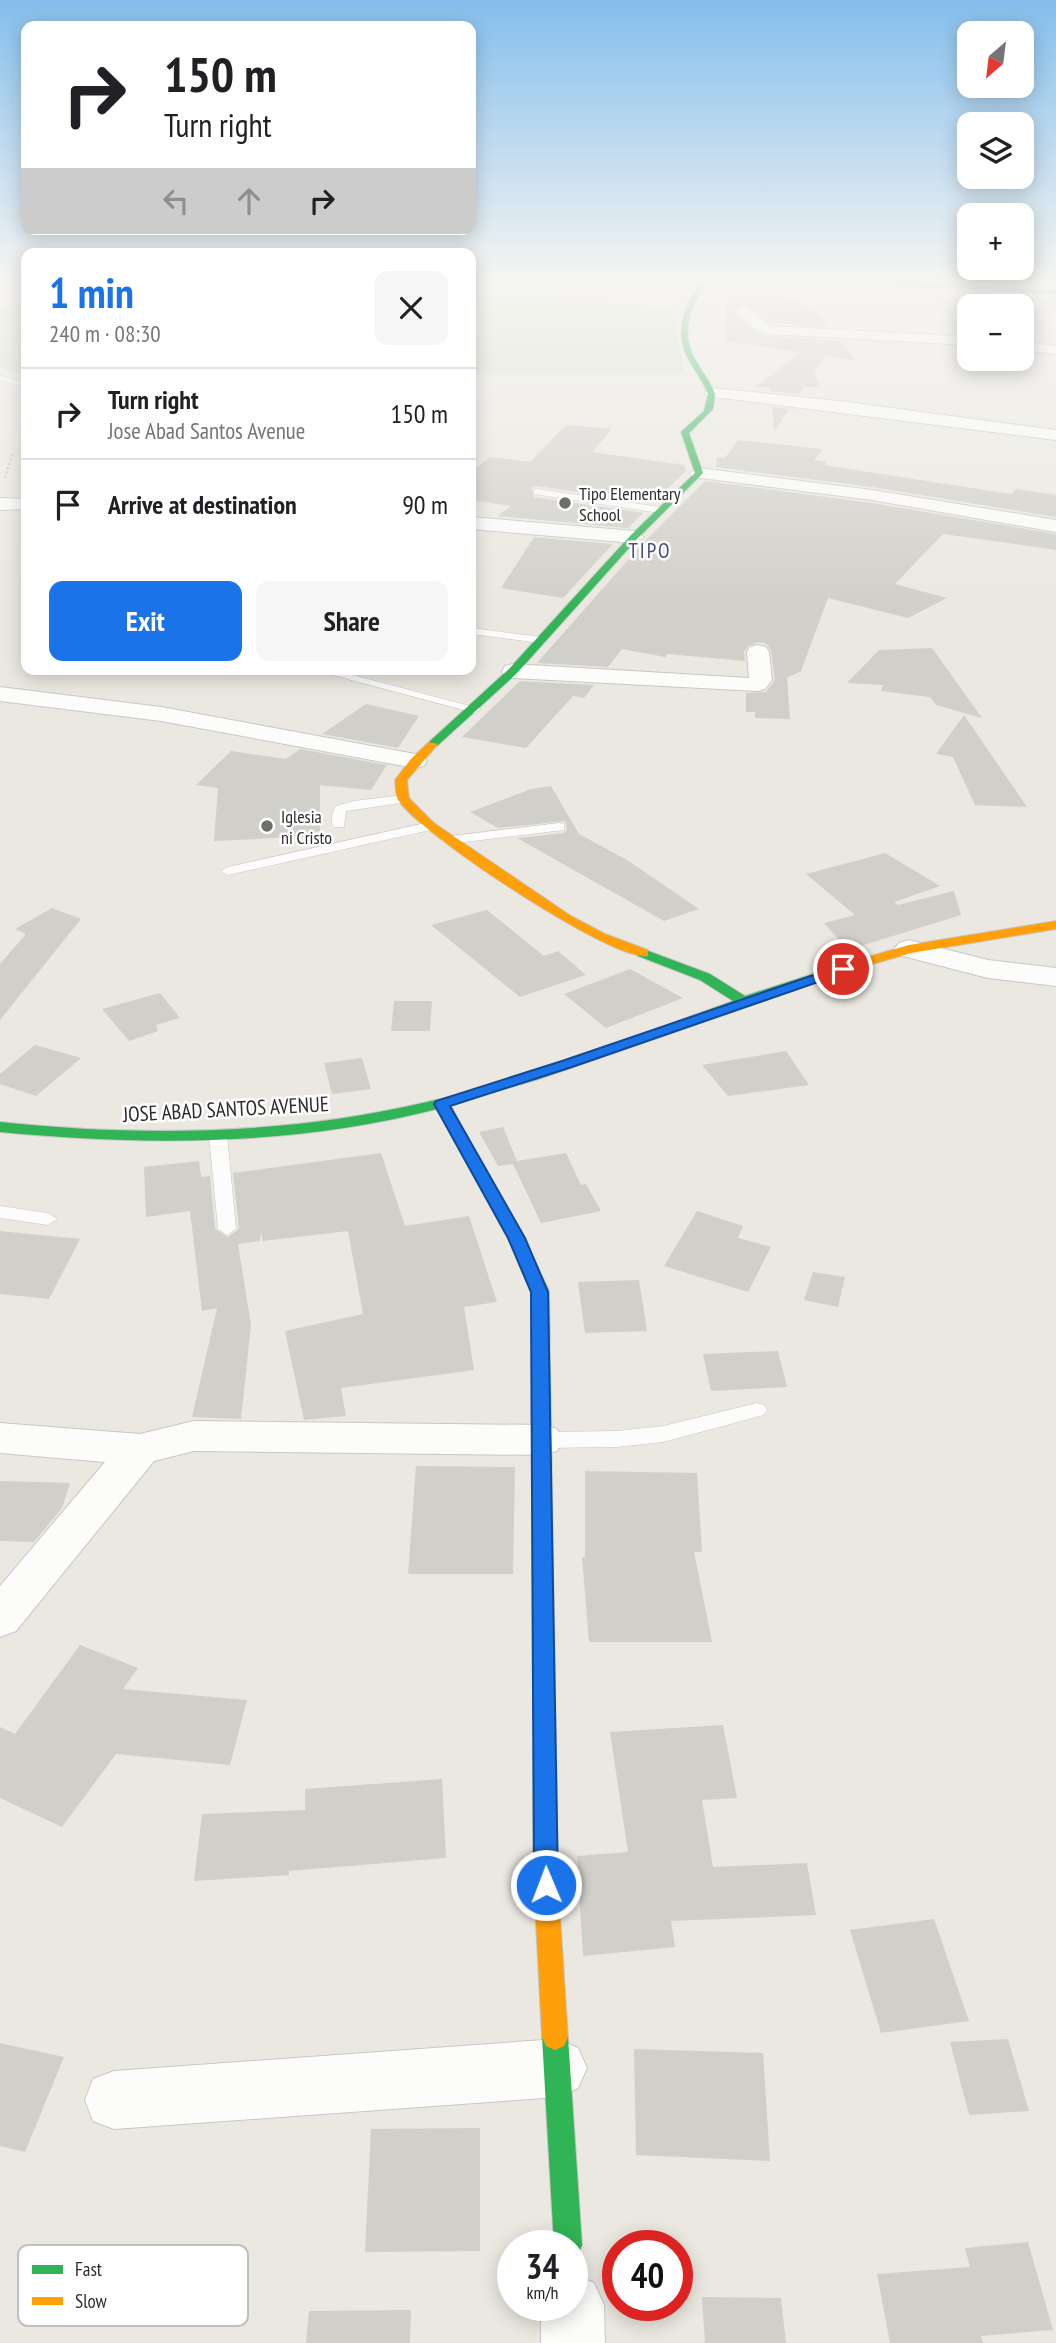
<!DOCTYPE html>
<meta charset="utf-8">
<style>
:root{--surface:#fff;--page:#f6f6f6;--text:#202124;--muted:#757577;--line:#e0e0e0;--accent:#1a73e8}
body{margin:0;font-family:"PT Sans Narrow",sans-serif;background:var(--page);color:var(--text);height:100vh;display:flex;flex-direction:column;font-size:26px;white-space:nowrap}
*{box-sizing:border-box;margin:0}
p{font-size:23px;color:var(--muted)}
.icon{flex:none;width:38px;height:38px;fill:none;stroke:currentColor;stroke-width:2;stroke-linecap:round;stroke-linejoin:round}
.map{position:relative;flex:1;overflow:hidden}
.details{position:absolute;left:21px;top:248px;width:455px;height:427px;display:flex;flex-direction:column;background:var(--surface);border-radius:14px;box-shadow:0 4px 18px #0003}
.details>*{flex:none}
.guide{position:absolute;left:21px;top:21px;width:455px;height:214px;border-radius:14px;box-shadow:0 4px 18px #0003;background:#fff;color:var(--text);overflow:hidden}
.needle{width:46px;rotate:208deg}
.buttons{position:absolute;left:957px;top:21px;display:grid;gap:14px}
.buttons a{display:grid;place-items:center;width:77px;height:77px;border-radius:14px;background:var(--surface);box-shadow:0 4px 18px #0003;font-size:35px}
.speed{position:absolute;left:497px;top:2230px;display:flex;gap:14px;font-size:35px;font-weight:700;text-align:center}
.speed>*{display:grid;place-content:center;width:91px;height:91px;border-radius:50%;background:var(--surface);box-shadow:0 4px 18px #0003;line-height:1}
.speed small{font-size:18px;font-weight:400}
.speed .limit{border:10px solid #d22;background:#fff;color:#111}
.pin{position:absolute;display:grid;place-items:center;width:60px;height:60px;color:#fff;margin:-30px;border:4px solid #fff;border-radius:50%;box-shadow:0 2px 7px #0007}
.me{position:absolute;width:77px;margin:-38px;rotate:359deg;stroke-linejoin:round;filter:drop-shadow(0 0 5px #0008)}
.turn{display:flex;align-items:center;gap:24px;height:147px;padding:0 28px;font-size:32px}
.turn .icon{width:91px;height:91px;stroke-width:2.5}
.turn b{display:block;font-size:49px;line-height:60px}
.lanes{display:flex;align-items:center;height:66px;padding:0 28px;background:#0003;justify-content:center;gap:35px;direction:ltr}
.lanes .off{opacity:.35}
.round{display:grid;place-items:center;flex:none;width:74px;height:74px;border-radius:14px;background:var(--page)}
.headline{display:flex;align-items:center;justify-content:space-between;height:119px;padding:0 28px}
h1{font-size:42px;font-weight:700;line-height:52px;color:var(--accent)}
.button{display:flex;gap:14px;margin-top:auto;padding:14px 28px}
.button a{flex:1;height:80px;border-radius:14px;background:var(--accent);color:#fff;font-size:28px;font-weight:700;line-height:80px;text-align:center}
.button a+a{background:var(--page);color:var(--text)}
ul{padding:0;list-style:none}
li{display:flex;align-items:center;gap:21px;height:91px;padding:0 28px;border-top:2px solid var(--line)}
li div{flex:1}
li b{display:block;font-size:26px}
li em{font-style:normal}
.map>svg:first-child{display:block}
.cemetery{fill:#d4e1c7}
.building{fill:#d1cfc9}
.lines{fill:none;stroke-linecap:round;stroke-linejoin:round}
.lane-casing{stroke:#c8c7c7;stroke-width:1}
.street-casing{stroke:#c8c7c7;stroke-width:2}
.fast-casing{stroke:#c8c7c7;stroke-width:2}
.slow-casing{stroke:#c8c7c7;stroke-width:2}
.path{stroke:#cacac9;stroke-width:2.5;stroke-dasharray:2.5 2;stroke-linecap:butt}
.lane{fill:#fcfcfa;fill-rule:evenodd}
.street{fill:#fcfcfa;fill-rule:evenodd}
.fast{fill:#30b455;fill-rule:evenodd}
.slow{fill:#ff9f0a;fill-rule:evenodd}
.route{fill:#1a73e8;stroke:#114b97;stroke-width:2}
.poi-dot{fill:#6f6e6b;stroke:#fff;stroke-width:2.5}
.labels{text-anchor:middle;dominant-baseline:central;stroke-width:5;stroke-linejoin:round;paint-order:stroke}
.far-poi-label{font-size:18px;fill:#2c2c2c;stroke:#fff;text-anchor:start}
.far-quarter-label{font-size:21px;letter-spacing:2px;fill:#474b82;stroke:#fff}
.street-label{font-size:21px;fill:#2c2c2c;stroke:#fff}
.key{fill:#fff;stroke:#c0c0c0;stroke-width:2}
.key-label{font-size:19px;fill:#2c2c2c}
</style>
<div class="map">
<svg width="1056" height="2343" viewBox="0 0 1056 2343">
<rect width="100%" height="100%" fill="#ebe8e1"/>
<g class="cemetery">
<polygon points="471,296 672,307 684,373 471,373"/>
<polygon points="26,304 26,376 0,368 0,306"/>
</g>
<g class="building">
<polygon points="798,302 804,308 813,308 828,327 772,323 745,304 733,309 751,330 767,336 840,341 857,361 825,356 814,372 820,387 804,387 799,394 770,391 770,387 756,387 800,353 726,341 726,304"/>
<polygon points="772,407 789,409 774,432"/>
<polygon points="566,425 612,429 592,452 684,465 686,471 653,503 537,486 532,488 534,497 643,513 628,528 498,516 511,506 471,500 471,472 490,457 530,462"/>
<polygon points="738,440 823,449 814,460 827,462 823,465 1011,494 1016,489 1056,495 1056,517 872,487 716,467 717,457 725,458"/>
<polygon points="705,481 872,503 1056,534 1056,550 943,534 895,584 947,598 908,618 828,598 801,671 787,678 790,719 755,718 755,712 746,712 746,693 766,692 775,680 771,651 767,644 759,642 748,646 744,652 745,661 668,654 665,657 622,649 608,667 537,663 643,543"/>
<polygon points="534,537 613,544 563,598 501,588"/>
<polygon points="932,648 982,718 936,705 930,697 881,691 883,685 847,683 879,650"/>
<polygon points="520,681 594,685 584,698 573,696 526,748 462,737"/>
<polygon points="366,704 419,716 398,748 322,734"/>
<polygon points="964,715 1027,807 975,805 953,757 936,754"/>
<polygon points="300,749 387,765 371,790 320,785 320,836 214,841 218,788 196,785 231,751 286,759"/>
<polygon points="551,786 579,834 627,860 699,909 664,921 517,838 564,833 567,830 565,821 498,828 470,812 531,789"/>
<polygon points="885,853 940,886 894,902 898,905 954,891 961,915 848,950 824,923 855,915 806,874"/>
<polygon points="52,908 81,919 0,1020 0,964 26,934 15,929"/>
<polygon points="487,910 544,956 558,951 586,975 520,997 431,925"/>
<polygon points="630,969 683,998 606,1028 564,994"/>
<polygon points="160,993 180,1018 156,1025 158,1031 129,1041 102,1009"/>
<polygon points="394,1001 432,1001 430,1031 391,1031"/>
<polygon points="35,1045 81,1058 36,1096 0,1084 0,1074"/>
<polygon points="786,1051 809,1085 728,1096 702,1065"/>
<polygon points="362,1058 371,1089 332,1094 324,1063"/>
<polygon points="503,1127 517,1161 566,1153 581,1185 586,1184 601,1211 541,1223 513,1164 498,1166 479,1132"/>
<polygon points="381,1153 405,1226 469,1216 497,1302 464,1307 474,1370 341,1388 346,1416 304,1420 285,1331 363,1314 348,1231 263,1241 261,1232 260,1241 238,1244 251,1325 241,1419 192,1417 217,1308 202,1311 190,1211 146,1217 144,1167 199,1161 201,1177 210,1176 215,1229 228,1237 239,1229 233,1173"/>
<polygon points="697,1211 743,1226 738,1238 771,1247 748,1292 664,1266"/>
<polygon points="0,1231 80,1239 49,1299 0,1294"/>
<polygon points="813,1272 845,1277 838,1307 804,1300"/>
<polygon points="639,1280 647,1331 585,1333 578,1282"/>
<polygon points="778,1351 787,1387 711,1391 703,1354"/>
<polygon points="416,1466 515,1467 513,1574 408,1574"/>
<polygon points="585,1471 697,1473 702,1552 694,1552 712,1642 589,1642 582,1557 585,1557"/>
<polygon points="0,1481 70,1483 62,1508 34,1542 0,1541"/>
<polygon points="80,1645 138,1668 123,1689 247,1700 230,1765 116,1754 62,1827 0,1798 0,1727 15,1734"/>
<polygon points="723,1725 737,1798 702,1800 713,1867 807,1863 816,1915 671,1921 675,1947 583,1956 577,1856 628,1852 610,1732"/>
<polygon points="442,1779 446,1858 289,1871 289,1875 194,1881 202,1814 305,1810 305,1789"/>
<polygon points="934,1919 969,2021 881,2033 850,1930"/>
<polygon points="1008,2039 1029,2111 969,2115 950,2042"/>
<polygon points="0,2043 64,2057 25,2152 0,2146"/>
<polygon points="634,2049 763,2053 770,2161 636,2155"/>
<polygon points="480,2128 480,2251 365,2252 371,2129"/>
<polygon points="1028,2242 1053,2330 981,2336 983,2343 890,2343 877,2274 970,2267 965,2248"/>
<polygon points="702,2297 781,2298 786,2343 705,2343"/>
<polygon points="411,2310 410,2343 306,2343 309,2311"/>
</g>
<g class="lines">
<g class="lane-casing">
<g id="lane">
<polygon points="26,299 26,303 0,306 0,302"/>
<polygon points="0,376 26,383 26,387 0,380"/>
<polygon points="537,489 660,507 665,510 660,513 534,494 534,490"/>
<polygon points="471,628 540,637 545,640 540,643 471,634"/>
<polygon points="314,670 334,670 481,709 475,713"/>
<path d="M403 795 408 796V802L346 811 344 827H334C330 820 332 813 336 806L354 801Z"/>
<polygon points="430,822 437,826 435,829 228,875 221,871 228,867"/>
<polygon points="559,823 564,824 564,830 448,844 441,840 443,837"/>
<polygon points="218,1130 227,1135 236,1229 227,1235 218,1229 209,1135"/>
<polygon points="0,1206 48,1213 57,1219 48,1225 0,1218"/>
<polygon points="757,1403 764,1405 767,1410 764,1415 663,1442 617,1447 542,1448 535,1445 532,1440 535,1435 542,1432 617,1431 663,1426"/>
</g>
</g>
<g class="street-casing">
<g id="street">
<polygon points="743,306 771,326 970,337 970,345 768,334 753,328 738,313 736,310"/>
<polygon points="1022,342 1056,346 1056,354 1022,350"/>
<polygon points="713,388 847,402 1056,430 1056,440 707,396 705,393 707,390"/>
<polygon points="699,468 872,490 1056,520 1056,532 872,500 693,477 690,473"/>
<polygon points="0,498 26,499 26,509 0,510"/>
<polygon points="471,517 634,531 644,537 634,543 471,529"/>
<polygon points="758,645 766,647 769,652 772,680 765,689 757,691 513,678 505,676 502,671 505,666 513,664 749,678 747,652 750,647"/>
<polygon points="0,687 161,707 415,754 424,756 427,761 424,766 415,768 161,721 0,701"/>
<polygon points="909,940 988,960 1056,968 1056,986 988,978 899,955 894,949 899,943"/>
<polygon points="194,1421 542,1425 557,1429 563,1440 557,1451 542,1455 194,1451 154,1461 16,1631 0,1637 0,1586 105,1462 0,1453 0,1423 140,1434"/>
<polygon points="558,2039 578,2048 587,2068 578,2088 558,2097 114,2129 93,2121 85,2100 93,2079 114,2071"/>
<polygon points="572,2274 594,2283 604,2305 605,2343 541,2343 541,2305 572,2305"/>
</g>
</g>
<g class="fast-casing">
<g id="fast">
<path d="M702 279H708C692 305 678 331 696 361 702 372 710 381 715 394L713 409 689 433 703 473 637 539 517 673 437 746H429V742L509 669 631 535 695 473 681 432 704 411 708 394C703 381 695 372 689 360 672 331 686 305 702 279Z"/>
<polygon points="815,279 1056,290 1056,294 818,281"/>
<path d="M643 949 710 974 745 996 840 965 845 964 852 968 850 971 539 1079 450 1105 524 1238 549 1291 555 1693 552 1699 544 1702 536 1699 533 1693 531 1291 508 1238 437 1109C294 1146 146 1146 0 1132V1122C143 1137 286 1135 427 1102 531 1078 632 1037 733 1001L700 980 638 956 636 953Z"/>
<polygon points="555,2024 564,2028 568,2037 582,2245 578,2255 572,2257 572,2245 554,2245 542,2037 546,2028"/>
</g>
</g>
<g class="slow-casing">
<g id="slow">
<path d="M429 742 438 744 407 780 409 798 434 823 571 916 605 934 648 950V956C614 963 418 832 399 801 395 796 396 786 395 780L411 759Z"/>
<polygon points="1056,921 1056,929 911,953 845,972 838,968 840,965 909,945"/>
<polygon points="544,1684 552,1687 555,1693 558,1885 568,2037 564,2046 555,2050 546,2046 542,2037 534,1885 533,1693 536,1687"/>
</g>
</g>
<polyline class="path" points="5,478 12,454"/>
<use href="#lane" class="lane"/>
<use href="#street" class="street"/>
<use href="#fast" class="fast"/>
<use href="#slow" class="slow"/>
</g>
<linearGradient id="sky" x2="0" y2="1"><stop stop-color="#84beec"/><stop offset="0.46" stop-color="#f6f5f2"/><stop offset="1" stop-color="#f6f5f2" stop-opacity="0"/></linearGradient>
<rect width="1056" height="607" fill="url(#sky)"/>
<polygon class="route" points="843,965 849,969 847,972 572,1067 450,1106 525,1238 548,1292 558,1885 554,1893 546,1896 537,1893 534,1885 531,1292 508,1238 434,1104 436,1101 562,1061"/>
<g class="poi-dot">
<circle cx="565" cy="503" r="7"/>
<circle cx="267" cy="826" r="7"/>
</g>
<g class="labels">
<g class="far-poi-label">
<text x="579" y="493">Tipo Elementary<tspan x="579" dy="21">School</tspan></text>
<text x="281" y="816">Iglesia<tspan x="281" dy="21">ni Cristo</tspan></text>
</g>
<g class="far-quarter-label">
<text x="650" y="550">TIPO</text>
</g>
<g class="street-label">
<text transform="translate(226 1109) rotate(-3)">JOSE ABAD SANTOS AVENUE</text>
</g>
</g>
<rect x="18" y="2245" width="230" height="81" rx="10" class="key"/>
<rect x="32" y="2265" width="31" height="9" fill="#30b455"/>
<rect x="32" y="2297" width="31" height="8" fill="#ff9f0a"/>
<g class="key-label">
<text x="75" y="2276">Fast</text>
<text x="75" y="2308">Slow</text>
</g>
</svg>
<div class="buttons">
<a><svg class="needle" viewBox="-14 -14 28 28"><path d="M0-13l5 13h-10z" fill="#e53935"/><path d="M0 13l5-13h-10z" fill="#757577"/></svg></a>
<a><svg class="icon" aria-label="layers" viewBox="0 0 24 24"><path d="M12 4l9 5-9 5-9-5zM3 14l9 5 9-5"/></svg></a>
<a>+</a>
<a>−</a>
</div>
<div class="speed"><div>34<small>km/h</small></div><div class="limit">40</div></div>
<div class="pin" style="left:843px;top:969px;background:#d93025"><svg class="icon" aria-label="arrive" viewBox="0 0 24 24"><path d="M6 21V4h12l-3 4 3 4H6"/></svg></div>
<svg class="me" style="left:546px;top:1885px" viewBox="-20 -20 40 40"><circle r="17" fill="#1a73e8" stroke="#fff" stroke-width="3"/><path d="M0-11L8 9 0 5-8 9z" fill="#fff"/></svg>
<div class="guide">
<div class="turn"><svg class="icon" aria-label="right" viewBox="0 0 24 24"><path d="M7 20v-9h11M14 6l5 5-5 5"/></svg><div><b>150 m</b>Turn right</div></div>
<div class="lanes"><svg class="icon off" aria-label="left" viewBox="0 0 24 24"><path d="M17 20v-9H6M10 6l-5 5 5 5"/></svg><svg class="icon off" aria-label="ahead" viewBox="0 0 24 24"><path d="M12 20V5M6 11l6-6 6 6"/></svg><svg class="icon" aria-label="right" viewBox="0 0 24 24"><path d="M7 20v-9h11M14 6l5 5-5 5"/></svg></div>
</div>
<section class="details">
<div class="headline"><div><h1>1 min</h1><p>240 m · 08:30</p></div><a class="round"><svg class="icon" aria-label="close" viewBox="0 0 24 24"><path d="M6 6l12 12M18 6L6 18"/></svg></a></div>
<ul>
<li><svg class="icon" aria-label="right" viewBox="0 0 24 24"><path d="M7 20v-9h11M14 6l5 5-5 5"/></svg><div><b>Turn right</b><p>Jose Abad Santos Avenue</p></div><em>150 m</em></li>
<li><svg class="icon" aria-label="arrive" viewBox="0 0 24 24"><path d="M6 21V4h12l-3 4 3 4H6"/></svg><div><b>Arrive at destination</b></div><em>90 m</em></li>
</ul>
<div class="button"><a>Exit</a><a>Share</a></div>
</section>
</div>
